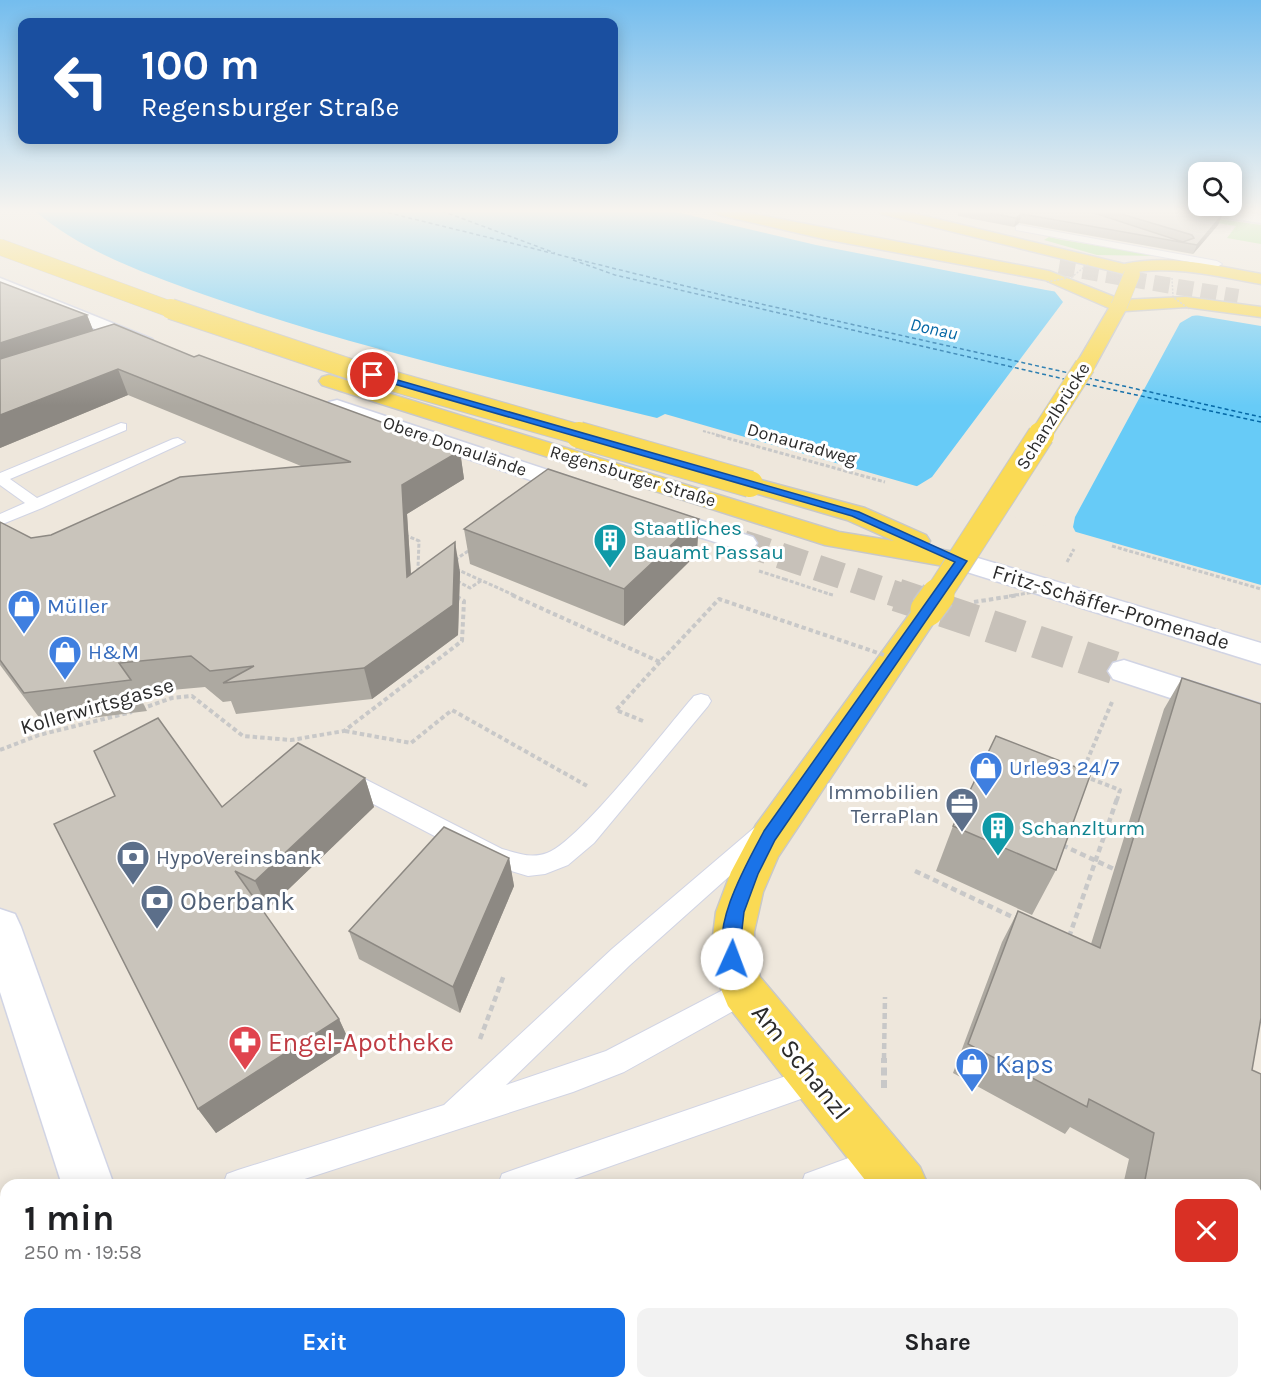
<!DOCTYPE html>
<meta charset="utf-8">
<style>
:root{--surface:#fff;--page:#f2f2f2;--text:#202124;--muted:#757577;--accent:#1a73e8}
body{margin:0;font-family:Karla,sans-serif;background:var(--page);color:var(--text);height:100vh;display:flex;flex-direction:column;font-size:22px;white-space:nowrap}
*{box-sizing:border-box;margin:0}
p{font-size:20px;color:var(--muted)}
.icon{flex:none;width:33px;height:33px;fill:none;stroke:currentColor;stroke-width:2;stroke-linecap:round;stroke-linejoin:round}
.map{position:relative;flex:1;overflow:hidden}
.side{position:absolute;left:0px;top:1179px;width:1262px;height:210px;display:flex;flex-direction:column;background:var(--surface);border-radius:18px 18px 0 0;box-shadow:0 3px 15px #0003}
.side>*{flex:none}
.top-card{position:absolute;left:18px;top:18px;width:600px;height:126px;border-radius:12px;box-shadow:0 3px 15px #0003;background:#1a4fa0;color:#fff;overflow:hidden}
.controls{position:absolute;left:1188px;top:162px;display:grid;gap:12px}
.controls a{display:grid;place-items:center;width:54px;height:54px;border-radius:12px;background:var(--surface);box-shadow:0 3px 15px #0003;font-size:30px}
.pin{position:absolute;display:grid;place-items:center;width:51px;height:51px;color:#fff;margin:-26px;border:3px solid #fff;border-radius:50%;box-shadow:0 2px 6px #0007}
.me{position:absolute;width:66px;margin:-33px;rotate:2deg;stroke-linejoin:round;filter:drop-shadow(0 0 4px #0008)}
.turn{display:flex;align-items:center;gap:21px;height:126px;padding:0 24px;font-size:27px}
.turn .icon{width:78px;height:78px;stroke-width:2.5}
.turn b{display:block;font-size:42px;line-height:51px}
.round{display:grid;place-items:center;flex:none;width:63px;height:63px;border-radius:12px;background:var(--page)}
.overview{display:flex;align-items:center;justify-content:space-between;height:102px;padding:0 24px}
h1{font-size:36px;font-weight:700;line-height:45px}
.cta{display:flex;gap:12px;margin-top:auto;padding:12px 24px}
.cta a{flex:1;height:69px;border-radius:12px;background:var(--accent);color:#fff;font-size:24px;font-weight:700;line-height:69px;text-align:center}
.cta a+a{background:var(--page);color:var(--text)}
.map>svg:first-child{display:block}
.green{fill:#ade894}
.water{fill:#67cbf7}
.pier{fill:#eee7dc}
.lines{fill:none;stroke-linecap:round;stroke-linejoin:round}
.ferry{stroke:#0467a5;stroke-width:1.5;stroke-dasharray:4 3;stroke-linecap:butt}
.minor-tunnel-far1{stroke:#c7c1b9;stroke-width:26;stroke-dasharray:26 13;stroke-linecap:butt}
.minor-tunnel{stroke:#c7c1b9;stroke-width:33;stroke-dasharray:33 16;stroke-linecap:butt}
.primary-tunnel{stroke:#c7c1b9;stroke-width:16;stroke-dasharray:16 8;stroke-linecap:butt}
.service-casing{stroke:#d1d4e4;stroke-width:2}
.pedestrian-casing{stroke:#d1d4e4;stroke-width:4}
.minor-casing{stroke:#d1d4e4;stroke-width:3}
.tertiary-casing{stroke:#d1d4e4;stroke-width:3}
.primary-casing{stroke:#c8c8c8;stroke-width:3}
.path-far4{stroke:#c8c8c8;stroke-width:2;stroke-dasharray:3 1.5;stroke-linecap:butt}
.path-far3{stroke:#c8c8c8;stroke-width:3;stroke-dasharray:4 2;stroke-linecap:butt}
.path-far2{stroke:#c8c8c8;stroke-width:4;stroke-dasharray:4.5 3;stroke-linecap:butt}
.path-far1{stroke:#c8c8c8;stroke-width:4.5;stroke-dasharray:6 4;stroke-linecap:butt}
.path{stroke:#c8c8c8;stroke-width:6;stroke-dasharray:8 4.5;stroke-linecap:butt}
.service{fill:#fff;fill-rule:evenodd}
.pedestrian{fill:#fff;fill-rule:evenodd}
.minor{fill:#fff;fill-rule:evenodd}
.tertiary{fill:#fff;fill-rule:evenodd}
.primary{fill:#fada54;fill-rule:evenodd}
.primary-bridge-far3-casing{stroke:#c8c8c8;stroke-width:17;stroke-linecap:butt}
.primary-bridge-far2-casing{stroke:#c8c8c8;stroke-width:22;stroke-linecap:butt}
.primary-bridge-far1-casing{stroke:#c8c8c8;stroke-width:28;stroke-linecap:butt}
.primary-bridge-casing{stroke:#c8c8c8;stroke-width:36;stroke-linecap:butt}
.path-bridge-far2{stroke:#c8c8c8;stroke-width:1.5;stroke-dasharray:2 1.5;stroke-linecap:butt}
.path-bridge-far1{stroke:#c8c8c8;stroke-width:3;stroke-dasharray:4 2;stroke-linecap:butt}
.path-bridge{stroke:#c8c8c8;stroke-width:4;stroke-dasharray:4.5 3;stroke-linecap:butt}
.primary-bridge-far3{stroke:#fada54;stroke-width:16}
.primary-bridge-far2{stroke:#fada54;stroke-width:20}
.primary-bridge-far1{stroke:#fada54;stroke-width:26}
.primary-bridge{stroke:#fada54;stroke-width:33}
.wall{fill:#ada9a1}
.shaded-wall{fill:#8d8983}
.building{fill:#c9c4bb;stroke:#8d8983;stroke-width:1.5}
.route{fill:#1a73e8;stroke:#114b97;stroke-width:1.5}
.labels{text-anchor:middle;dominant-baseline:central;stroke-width:6;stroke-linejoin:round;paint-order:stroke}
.far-water-label{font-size:18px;font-style:italic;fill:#0467a5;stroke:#fff}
.far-street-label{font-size:18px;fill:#2b2b2b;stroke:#fff}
.culture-label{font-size:21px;fill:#0d838f;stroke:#fff;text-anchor:start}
.shop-label{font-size:21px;fill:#366cbe;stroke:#fff;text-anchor:start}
.street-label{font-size:21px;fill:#2b2b2b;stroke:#fff}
.service-label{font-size:21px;fill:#4e5e75;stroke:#fff;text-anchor:end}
.near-service-label{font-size:26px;fill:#4e5e75;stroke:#fff;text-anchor:start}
.near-health-label{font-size:26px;fill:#be3a42;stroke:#fff;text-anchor:start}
.near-street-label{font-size:26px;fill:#2b2b2b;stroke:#fff}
.near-shop-label{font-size:26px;fill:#366cbe;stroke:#fff;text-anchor:start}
</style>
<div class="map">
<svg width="1261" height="1389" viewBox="0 0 1261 1389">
<rect width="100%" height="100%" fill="#eee7dc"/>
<g class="green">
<polygon points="1162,211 1261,225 1261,244 1227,238 1236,226 1146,212"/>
<polygon points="1049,237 1062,240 1161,256 1097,255 1044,240"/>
</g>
<path class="water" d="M35 211H672L816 245 1046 290 1261 326V585L665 414 657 418C505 381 352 347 205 295 147 274 83 252 35 211Z"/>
<polygon class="pier" points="1052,288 1206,314 1192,316 1180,323 1075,517 1073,527 1077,535 914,488 932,477 1063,302"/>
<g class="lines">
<g class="ferry">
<polyline points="381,211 730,297 1069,373"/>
<polyline points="442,211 555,253"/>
<polyline points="573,260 615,275 1064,379"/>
<polyline points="1088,378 1261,417"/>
<polyline points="1086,384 1261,422"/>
</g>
<polyline class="minor-tunnel-far1" points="743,543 902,596"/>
<polyline class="minor-tunnel" points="897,595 1124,671"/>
<polyline class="primary-tunnel" points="1059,267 1238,297"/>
<g class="service-casing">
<g id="service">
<polygon points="1019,225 1217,261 1222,264 1217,267 1016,230 1016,226"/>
<polygon points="121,423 126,424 126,430 10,479 37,498 173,439 178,438 185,442 42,508 0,525 0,514 25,503 0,485 0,473"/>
<path d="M701 694 708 696 711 701 708 706 594 843 568 865 545 874 528 876 488 864 339 786 336 780 339 774 347 772 355 774 502 849C517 853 531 859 547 853 580 841 666 728 694 696Z"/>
<polygon points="762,825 770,828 773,834 770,840 630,965 506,1085 606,1051 744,979 753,982 757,991 753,1000 624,1072 573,1092 286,1185 223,1185 227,1174 238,1170 444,1105 612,949 754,828"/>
<polygon points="815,1066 825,1070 829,1080 825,1090 815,1094 557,1185 498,1185 502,1174 513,1170"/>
<polygon points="881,1146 892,1150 896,1161 892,1172 857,1185 801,1185 805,1174"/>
</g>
</g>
<g class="pedestrian-casing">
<rect id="pedestrian" x="208" y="1383" width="52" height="6"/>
</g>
<g class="minor-casing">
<g id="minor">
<polygon points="0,278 152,339 155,343 145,349 138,347 0,289"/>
<polygon points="337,400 590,484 593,489 590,494 581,496 572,494 329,412 326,407 329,402"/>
<polygon points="655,506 753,537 757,543 753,549 743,551 646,520 642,514 646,508"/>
<polygon points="961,553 1261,643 1261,664 951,567 947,561 951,555"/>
<polygon points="1124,660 1261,704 1261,728 1113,679 1108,671 1113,663"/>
<polygon points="0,909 15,914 21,927 114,1185 62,1185 0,992"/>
</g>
</g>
<g class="tertiary-casing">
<polygon id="tertiary" points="1200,211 1237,211 1261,215 1261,223 1207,215"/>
</g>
<g class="primary-casing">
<g id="primary">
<polygon points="712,211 739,211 1049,271 1122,300 1186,297 1261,307 1261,317 1186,307 1125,311 1095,366 1092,370 1078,370 1075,366 1109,308 1045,280 824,239 719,215"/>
<path d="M879 211H904L1124 264C1170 254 1216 266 1261 274V284C1216 276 1170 264 1124 274L881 214Z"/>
<polygon points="329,375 839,532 894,541 847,520 741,489 738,484 741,479 750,477 865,508 926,535 930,541 926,547 971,555 975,561 971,567 961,569 825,545 322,385 319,381 322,377"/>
<polygon points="927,601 937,604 942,610 778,857 763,892 754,932 754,952 760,977 920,1167 928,1185 869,1185 728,1006 714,972 711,952 716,912 731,872 756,825 917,604"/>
<polygon points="1027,1383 1088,1383 1090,1389 1030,1389"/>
</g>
</g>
<polyline class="path-far4" points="703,431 722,436"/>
<g class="path-far3">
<polyline points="716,435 885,482"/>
<polyline points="405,535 419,541 418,568 422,570"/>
<polyline points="1112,546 1261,589"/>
<polyline points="455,560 471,549"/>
<polyline points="1067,562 1074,549"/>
<polyline points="456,569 516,596"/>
<polyline points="759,571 784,579"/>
<polyline points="457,581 470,588 482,580"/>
<polyline points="829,594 833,595"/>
</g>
<g class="path-far2">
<polyline points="512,595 660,662 719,599 766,615"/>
<polyline points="1112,702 1081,775 1120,790 1117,800"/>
<polyline points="141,709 172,698 192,696 243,736 291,740 344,731 462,641 464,601 457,597"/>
<polyline points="643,721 616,710 660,662"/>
<polyline points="345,731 411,743 452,710 589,787"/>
<polyline points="0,750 39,735 132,712"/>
</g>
<g class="path-far1">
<polyline points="1062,845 1118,871"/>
<polyline points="915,871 1019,920"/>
<polyline points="1069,937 1117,799"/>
<polyline points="480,1039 504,975"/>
<polyline points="884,1059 885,997"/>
</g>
<g class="path">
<polyline points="884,1088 884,1058"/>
<polyline points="1256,1301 1261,1304"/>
</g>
<use href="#service" class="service"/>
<use href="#pedestrian" class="pedestrian"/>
<use href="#minor" class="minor"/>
<use href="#tertiary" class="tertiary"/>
<use href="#primary" class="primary"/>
<g class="primary-bridge-far3-casing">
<g id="primary-bridge-far3">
<polyline points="0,247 175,311"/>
<polyline points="1119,306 1132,274"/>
</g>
</g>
<g class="primary-bridge-far2-casing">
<g id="primary-bridge-far2">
<polyline points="171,309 350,369 584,436"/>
<polyline points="1040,436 1085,366"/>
</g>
</g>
<g class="primary-bridge-far1-casing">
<g id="primary-bridge-far1">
<polyline points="579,435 750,484"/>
<polyline points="937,596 1041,435"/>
</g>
</g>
<g class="primary-bridge-casing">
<polyline id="primary-bridge" points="927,610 938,595"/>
</g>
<g class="path-bridge-far2">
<polyline points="1172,278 1173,297 1189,309"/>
<polyline points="1047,282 1072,277 1088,264"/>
</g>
<g class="path-bridge-far1">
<polyline points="784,579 829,594"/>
<polyline points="1009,596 1054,589"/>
</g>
<g class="path-bridge">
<polyline points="974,602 1019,595"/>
<polyline points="766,615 893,658"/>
</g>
<use href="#primary-bridge-far3" class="primary-bridge-far3"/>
<use href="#primary-bridge-far2" class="primary-bridge-far2"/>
<use href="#primary-bridge-far1" class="primary-bridge-far1"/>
<use href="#primary-bridge" class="primary-bridge"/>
</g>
<g class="wall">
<polygon points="950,211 1195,211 1222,215 1218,225 1193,254 1019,223 1014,227 958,216 958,213"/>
<polygon points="0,282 87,315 93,330 194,357 460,451 464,479 407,514 411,574 460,572 458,635 372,699 236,714 231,701 223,702 205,687 138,693 147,711 44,724 0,665 0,522 31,538 51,535 301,466 128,395 0,448"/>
<polygon points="464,529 697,554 624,626 470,564"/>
<polygon points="1182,678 1252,1070 1261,1074 1261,1291 1256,1288 1256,1185 1123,1185 1129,1159 1070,1127 1065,1134 953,1073 1002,942 1018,911 1091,944 1164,709"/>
<polygon points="365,778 374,807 268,909 258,904 339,1019 351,1045 216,1133 198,1109 222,807"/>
<polygon points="953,826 1056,870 1032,915 936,871"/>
<polygon points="509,858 514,886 460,1013 359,959 349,931"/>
</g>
<g class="shaded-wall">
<polygon points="1022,214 1019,223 1014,227 1016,218"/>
<polygon points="1222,215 1218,225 1193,254 1197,245"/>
<polygon points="87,315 97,340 0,372 0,343"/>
<polygon points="118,369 128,395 0,448 0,415"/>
<polygon points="460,451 464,479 407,514 413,607 407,577 402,485"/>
<polygon points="699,519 697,554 624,626 624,589"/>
<polygon points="455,542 460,572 458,635 372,699 364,668"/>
<polygon points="365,778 374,807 268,909 255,881"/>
<polygon points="509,858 514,886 460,1013 453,987"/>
<polygon points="339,1019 351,1045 216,1133 198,1109"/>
<polygon points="0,1257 6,1261 6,1330 0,1303"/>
<polygon points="18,1383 47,1383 49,1389 19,1389"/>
</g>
<g class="building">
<polygon points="980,211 1088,211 1183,242 1194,238 1192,235 1111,211 1195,211 1222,215 1197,245 1022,214 1016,218"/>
<polygon points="0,282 87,315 0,343"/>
<polygon points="114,324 194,357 199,355 460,451 402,485 407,577 455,542 453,605 364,668 223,683 254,666 210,671 191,656 119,663 131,680 24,693 0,660 0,522 31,538 51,535 180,477 351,462 118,369 0,415 0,359"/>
<polygon points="548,469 699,519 624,589 464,529"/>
<polygon points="1182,678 1261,704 1261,1018 1252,1070 1261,1074 1261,1251 1256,1248 1256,1185 1144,1185 1154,1133 1089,1099 1087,1107 968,1044 1018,911 1100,948"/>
<polygon points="158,718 222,807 298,743 365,778 255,881 235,871 339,1019 198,1109 54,824 115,796 94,751"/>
<polygon points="996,736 1091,773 1056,870 953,826"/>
<polygon points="444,827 509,858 453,987 349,931"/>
<polygon points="0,1303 6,1330 6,1383 18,1383 19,1389 0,1389"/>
<polygon points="503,1383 905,1383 907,1389 504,1389"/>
</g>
<linearGradient id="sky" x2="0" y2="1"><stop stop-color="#74bdee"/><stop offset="0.52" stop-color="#f7f4ef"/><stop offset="1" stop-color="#f7f4ef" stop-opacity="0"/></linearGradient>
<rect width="1261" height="406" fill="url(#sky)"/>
<path class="route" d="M373 373 859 512 967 561 775 840 758 874 744 912 738 964 732 967 726 964C709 928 747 863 764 831L955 562 852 516 370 377Z"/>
<defs>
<g id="building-pin" transform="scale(1.725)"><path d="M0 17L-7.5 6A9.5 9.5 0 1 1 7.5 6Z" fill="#0f9aa8" stroke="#fff"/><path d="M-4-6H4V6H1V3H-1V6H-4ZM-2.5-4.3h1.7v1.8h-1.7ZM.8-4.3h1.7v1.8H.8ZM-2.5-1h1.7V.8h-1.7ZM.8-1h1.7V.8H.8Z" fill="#fff"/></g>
<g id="shop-pin" transform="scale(1.725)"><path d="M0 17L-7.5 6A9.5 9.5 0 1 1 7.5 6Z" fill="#3f7fe0" stroke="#fff"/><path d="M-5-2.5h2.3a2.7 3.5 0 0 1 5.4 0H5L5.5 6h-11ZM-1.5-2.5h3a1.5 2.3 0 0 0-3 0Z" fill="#fff"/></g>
<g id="office-pin" transform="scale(1.725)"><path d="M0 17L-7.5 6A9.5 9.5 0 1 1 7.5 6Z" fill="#5c6f8a" stroke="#fff"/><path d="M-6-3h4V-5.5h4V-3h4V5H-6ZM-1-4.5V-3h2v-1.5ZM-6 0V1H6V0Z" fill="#fff"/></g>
<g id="bank-pin" transform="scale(1.725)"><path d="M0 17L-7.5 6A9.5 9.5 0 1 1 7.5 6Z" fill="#5c6f8a" stroke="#fff"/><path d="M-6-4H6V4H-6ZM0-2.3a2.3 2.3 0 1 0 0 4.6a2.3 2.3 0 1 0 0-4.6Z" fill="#fff"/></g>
<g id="pharmacy-pin" transform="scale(1.725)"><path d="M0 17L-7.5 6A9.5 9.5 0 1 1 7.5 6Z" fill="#e0444e" stroke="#fff"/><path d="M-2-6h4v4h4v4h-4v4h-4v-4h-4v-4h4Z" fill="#fff"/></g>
</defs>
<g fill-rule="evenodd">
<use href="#building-pin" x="610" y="540"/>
<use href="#shop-pin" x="24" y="606"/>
<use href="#shop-pin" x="65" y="652"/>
<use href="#shop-pin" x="986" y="768"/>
<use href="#office-pin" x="962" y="804"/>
<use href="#building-pin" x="998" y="828"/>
<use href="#bank-pin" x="133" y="857"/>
<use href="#bank-pin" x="157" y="901"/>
<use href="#pharmacy-pin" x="245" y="1042"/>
<use href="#shop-pin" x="972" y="1064"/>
</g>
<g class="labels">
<g class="far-water-label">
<text transform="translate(934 329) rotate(12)">Donau</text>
</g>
<g class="far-street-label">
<text transform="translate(1053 416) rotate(-58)">Schanzlbrücke</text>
<text transform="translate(802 444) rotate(16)">Donauradweg</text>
<text transform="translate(455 446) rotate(19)">Obere Donaulände</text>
<text transform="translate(633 476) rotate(17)">Regensburger Straße</text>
</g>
<g class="culture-label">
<text x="633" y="528">Staatliches<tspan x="633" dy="24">Bauamt Passau</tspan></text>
<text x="1021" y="828">Schanzlturm</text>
</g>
<g class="shop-label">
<text x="47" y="606">Müller</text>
<text x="88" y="652">H&amp;M</text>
<text x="1009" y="768">Urle93 24/7</text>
</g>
<g class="street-label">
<text transform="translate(1111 607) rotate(17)">Fritz-Schäffer-Promenade</text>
<text transform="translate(97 706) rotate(-16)">Kollerwirtsgasse</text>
</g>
<g class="service-label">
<text x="939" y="792">Immobilien<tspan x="939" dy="24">TerraPlan</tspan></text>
<text x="156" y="857" text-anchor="start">HypoVereinsbank</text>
</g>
<g class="near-service-label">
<text x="180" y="901">Oberbank</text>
</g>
<g class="near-health-label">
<text x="268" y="1042">Engel-Apotheke</text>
</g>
<g class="near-street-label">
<text transform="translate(801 1062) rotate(51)">Am Schanzl</text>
</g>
<g class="near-shop-label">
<text x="995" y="1064">Kaps</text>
</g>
</g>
</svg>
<div class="controls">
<a><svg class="icon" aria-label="search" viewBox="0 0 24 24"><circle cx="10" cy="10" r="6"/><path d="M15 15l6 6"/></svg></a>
</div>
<div class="pin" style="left:373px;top:375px;background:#d93025"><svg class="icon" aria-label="arrive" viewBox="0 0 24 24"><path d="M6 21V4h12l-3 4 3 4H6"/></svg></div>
<svg class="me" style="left:732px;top:959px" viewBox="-20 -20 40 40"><circle r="19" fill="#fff"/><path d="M0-13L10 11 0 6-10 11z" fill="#1a73e8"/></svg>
<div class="top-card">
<div class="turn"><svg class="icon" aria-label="left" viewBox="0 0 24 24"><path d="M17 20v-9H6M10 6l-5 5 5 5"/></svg><div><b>100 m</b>Regensburger Straße</div></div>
</div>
<section class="side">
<div class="overview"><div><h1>1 min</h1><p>250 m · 19:58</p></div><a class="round" style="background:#d93025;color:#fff"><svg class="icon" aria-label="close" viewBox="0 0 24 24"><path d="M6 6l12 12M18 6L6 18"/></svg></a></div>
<div class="cta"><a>Exit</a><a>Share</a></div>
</section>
</div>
